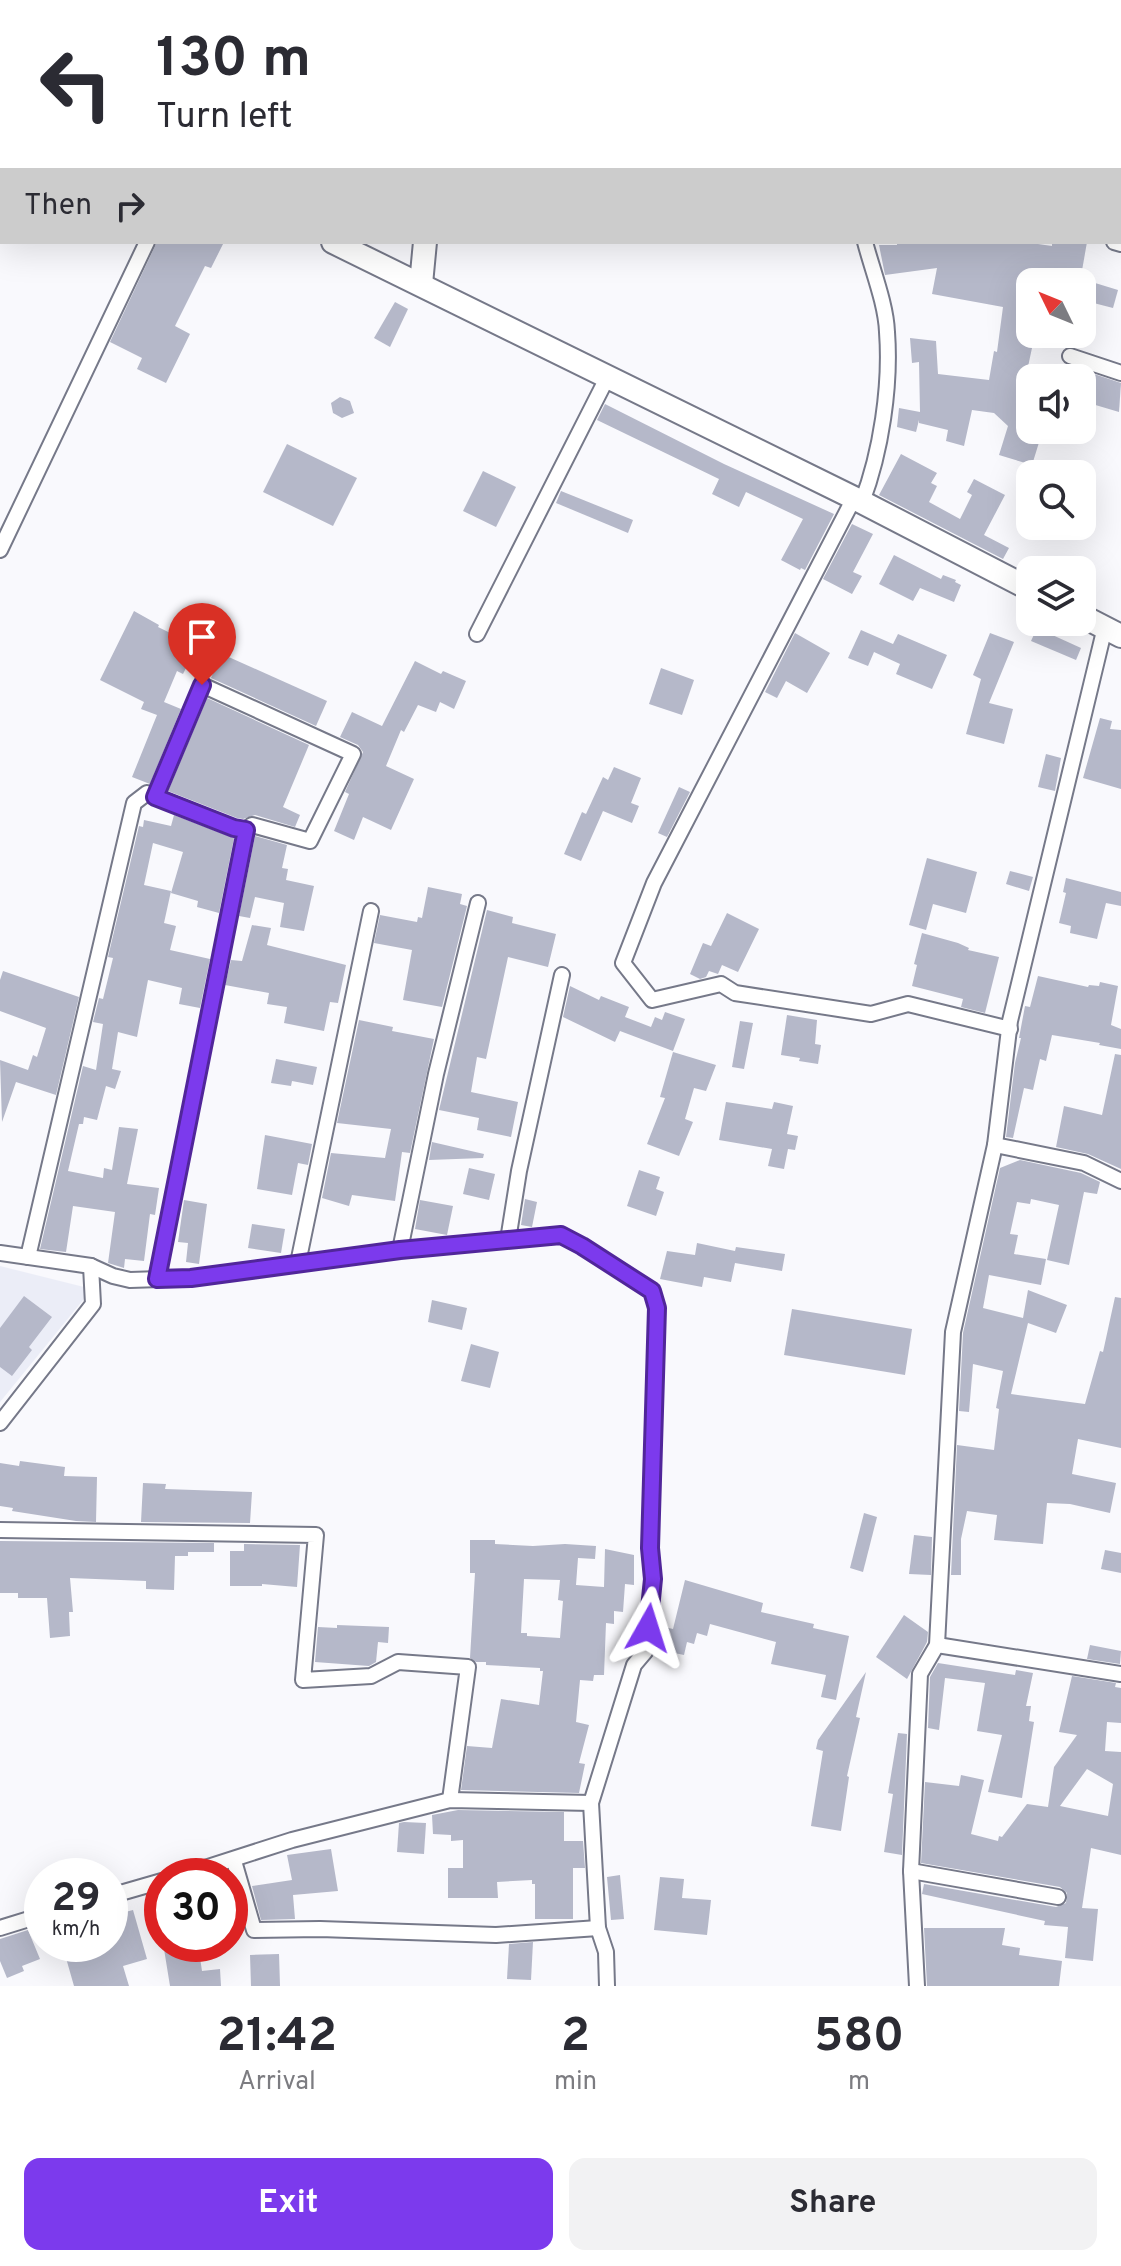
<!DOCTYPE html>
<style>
:root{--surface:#fff;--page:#f2f2f3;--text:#2b2b33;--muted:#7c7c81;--accent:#7c3aed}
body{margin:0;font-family:Overpass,sans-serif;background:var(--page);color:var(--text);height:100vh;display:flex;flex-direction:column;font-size:30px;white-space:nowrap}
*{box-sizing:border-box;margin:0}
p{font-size:26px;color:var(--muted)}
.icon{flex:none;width:44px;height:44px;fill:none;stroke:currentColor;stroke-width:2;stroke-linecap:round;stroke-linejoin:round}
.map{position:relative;height:1986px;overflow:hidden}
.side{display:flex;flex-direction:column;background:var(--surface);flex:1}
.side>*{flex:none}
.top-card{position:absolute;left:0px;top:0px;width:1122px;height:244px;box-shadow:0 8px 32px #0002;background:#fff;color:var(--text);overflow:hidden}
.needle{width:52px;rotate:313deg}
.fabs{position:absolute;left:1016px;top:268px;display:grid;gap:16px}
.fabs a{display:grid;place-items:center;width:80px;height:80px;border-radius:16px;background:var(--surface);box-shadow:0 8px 32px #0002;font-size:40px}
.speed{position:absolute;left:24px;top:1858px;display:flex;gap:16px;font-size:40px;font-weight:700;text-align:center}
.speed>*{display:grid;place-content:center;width:104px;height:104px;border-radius:50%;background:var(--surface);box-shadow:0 8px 32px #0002;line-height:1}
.speed small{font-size:20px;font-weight:400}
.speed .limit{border:12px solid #d22;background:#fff;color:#111}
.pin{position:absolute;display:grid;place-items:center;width:68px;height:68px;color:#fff;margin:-82px -34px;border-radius:50% 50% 50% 0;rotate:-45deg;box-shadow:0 0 8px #0007}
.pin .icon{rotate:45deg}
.me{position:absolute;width:88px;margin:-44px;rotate:6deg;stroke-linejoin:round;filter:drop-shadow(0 0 6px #0008)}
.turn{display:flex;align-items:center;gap:28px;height:168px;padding:0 24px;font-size:36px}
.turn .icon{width:104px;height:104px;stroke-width:2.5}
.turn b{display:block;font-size:56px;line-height:68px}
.then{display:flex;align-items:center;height:76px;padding:0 24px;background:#0003;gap:16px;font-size:30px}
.eta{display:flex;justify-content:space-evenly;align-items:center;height:136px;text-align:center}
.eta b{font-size:48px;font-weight:700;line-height:56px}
.primary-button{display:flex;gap:16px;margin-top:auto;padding:16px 24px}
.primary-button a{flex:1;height:92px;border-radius:16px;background:var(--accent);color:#fff;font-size:32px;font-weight:700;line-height:92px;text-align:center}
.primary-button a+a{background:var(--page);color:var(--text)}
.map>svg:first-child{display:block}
.built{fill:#ebedf7}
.building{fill:#b5b8c9;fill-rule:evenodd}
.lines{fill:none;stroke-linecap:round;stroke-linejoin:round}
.street-casing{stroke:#767989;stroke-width:18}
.secondary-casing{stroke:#767989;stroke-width:26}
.street{stroke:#fff;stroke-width:14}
.secondary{stroke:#fff;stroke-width:22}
.route-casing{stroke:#51269a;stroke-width:20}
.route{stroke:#7c3aed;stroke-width:14}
</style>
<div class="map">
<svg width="1121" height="1986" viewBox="0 0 1121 1986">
<rect width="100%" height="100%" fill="#f9f9fd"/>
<polygon class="built" points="0,1266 92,1289 0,1402"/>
<g class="building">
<polygon points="157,242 224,242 211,268 205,266 175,326 190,334 166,383 137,369 142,358 110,342"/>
<polygon points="897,242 1024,242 1052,246 1052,242 1087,242 1080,282 1030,282 1030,334 1035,334 1017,418 1027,420 1024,431 1041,436 1032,465 999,455 1008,426 994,413 972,410 964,446 946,441 948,430 919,423 919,420 916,432 897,427 899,408 920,412 919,362 912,363 910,338 936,341 938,374 989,380 994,351 997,352 1003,307 932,294 937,268 885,275 879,245 897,245"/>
<polygon points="1082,279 1118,290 1113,308 1082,300"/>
<polygon points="395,302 408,309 390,347 374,338"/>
<polygon points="1091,373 1121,383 1119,412 1082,401"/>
<polygon points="340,397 350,401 354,413 342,418 333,413 331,403"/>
<polygon points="605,404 724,464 834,514 805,570 801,568 800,570 781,560 803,519 746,492 739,507 712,494 719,479 597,420"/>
<polygon points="287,444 357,478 333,526 263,492"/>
<polygon points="901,454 937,473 931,483 937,486 929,502 960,519 972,495 967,492 974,479 1005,495 984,535 1009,548 1003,559 879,495"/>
<polygon points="483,471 516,487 496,527 463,511"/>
<polygon points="561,491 633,520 628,533 556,503"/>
<polygon points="852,524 873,534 853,572 862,576 852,594 823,579"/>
<polygon points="894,555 941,579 943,575 956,580 955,582 961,585 954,602 920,588 913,601 879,584"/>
<polygon points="134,611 159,625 158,627 197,646 183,674 177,671 164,702 181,709 150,784 132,777 157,715 141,709 144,702 100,680"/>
<polygon points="1037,628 1081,648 1076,660 1031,641"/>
<polygon points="861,630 893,644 898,634 947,655 932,689 896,674 900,664 874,652 868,666 848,658"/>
<polygon points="795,633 830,653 807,693 786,681 777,698 765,692"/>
<polygon points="990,633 1014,642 989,703 1013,709 1004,744 966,734 981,679 973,675"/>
<polygon points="222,654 327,701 316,726 211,678"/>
<polygon points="415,661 441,674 443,671 466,681 454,709 440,702 436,712 418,705 404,732 401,730 386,766 414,779 391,830 363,817 354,840 334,831 349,794 345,792 363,752 358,745 340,737 352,712 382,726"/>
<polygon points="661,668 694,680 682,715 649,704"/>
<polygon points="207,698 309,745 283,807 300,815 295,827 255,815 243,819 237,818 168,791"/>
<polygon points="1100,718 1112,721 1110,729 1121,730 1121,789 1083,778"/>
<polygon points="1046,754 1061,758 1055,791 1038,787"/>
<polygon points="614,767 641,778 631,803 639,806 632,823 603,811 581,861 564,854 582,812 586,814 603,777 608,780"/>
<polygon points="679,787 690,792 667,837 658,833"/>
<polygon points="174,815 234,838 219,913 197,907 198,901 171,893 183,852 153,843 144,885 171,891 164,923 176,926 170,950 210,959 200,1008 179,1004 182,988 148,980 137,1037 118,1032 112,1069 121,1071 115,1089 106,1086 97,1120 84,1117 83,1124 79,1124 68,1171 103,1178 104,1168 112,1170 119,1127 138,1129 127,1184 159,1188 155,1215 150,1214 144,1261 125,1259 124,1268 108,1263 115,1212 73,1206 66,1252 40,1249 83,1066 96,1070 103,1024 93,1022 99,998 103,999 113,958 108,957 139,826 143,827 144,820 171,826"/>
<polygon points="255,836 287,845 282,868 288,869 286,880 314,886 304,931 280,927 284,903 255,897 250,918 239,916"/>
<polygon points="927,858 977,872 966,913 933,904 926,930 909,925"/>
<polygon points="1010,871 1033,877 1029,891 1006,884"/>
<polygon points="1066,878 1121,892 1121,906 1106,903 1097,939 1070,933 1071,926 1059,923 1066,893 1063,892"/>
<polygon points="428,887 462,894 460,904 467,906 442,1007 403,1000 412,950 374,943 380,915 417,922 418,917 422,918"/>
<polygon points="487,910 513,917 512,923 556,934 548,967 508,957 486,1059 477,1057 471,1092 518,1102 511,1137 477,1130 479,1118 439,1110"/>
<polygon points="727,913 759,929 738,972 722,965 718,974 709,971 706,977 700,979 690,974 703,943 711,946"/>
<polygon points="252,925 271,928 267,945 346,965 338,1003 330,1002 324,1031 284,1023 287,1007 267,1004 269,993 225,985 231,960 242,961"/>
<polygon points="922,933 958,943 969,948 968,950 999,957 985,1013 961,1007 963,999 912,986 917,965 914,964"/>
<polygon points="3,971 79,997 56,1095 16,1082 2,1122 0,1060 28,1070 33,1055 37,1057 46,1028 0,1011 0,980"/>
<polygon points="1038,976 1088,987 1089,985 1099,986 1100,982 1118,986 1111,1025 1121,1029 1121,1049 1099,1045 1100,1043 1052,1035 1046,1061 1040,1059 1033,1090 1024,1088 1013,1138 1006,1137 1015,1063 1021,1038 1019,1038 1025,1006 1030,1007"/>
<polygon points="570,986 599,1000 601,996 629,1007 625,1017 651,1027 655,1017 662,1020 665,1012 685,1019 673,1051 620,1031 615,1042 563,1017"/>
<polygon points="787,1015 817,1020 815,1044 821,1045 818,1064 799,1061 800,1058 781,1055"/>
<polygon points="359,1020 393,1027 392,1031 434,1039 410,1153 402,1152 395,1201 352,1195 349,1206 322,1198 331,1153 385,1158 391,1129 337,1123"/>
<polygon points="740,1021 753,1023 744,1069 732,1067"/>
<polygon points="673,1052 716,1065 706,1091 694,1088 685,1119 693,1122 679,1156 647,1144 665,1098 660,1097"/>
<polygon points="1115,1054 1121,1055 1121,1169 1088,1154 1056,1147 1064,1106 1102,1115"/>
<polygon points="276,1059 317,1067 313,1085 292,1081 291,1086 271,1083"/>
<polygon points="726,1102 772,1109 774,1102 793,1106 787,1134 798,1136 795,1150 788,1149 784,1169 768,1166 772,1149 719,1140"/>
<polygon points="265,1135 312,1144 308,1165 298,1163 292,1195 257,1189"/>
<polygon points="432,1142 484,1154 483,1158 429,1160"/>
<polygon points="1020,1160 1081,1173 1100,1182 1097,1194 1084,1192 1069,1265 1047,1260 1059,1205 1031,1199 1030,1204 1017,1202 1010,1234 1018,1235 1014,1254 1046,1259 1041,1285 989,1275 983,1308 1023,1318 1028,1290 1067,1305 1056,1333 1028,1323 1011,1394 1085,1404 1100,1351 1103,1352 1115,1297 1121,1298 1121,1448 1078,1439 1072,1474 1116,1483 1110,1513 1070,1504 1047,1503 1043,1544 994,1540 997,1515 967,1511 961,1539 961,1575 951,1575 957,1445 994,1450 999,1409 996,1408 1003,1371 973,1364 969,1412 959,1411 963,1333 1000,1168"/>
<polygon points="469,1168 495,1174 489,1200 463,1194"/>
<polygon points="639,1170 660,1177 656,1189 664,1192 656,1216 627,1206"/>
<polygon points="525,1199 537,1202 532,1227 521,1225"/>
<polygon points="184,1200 207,1204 199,1264 186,1262 188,1243 178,1242"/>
<polygon points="420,1200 453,1206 447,1235 415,1229"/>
<polygon points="252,1224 285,1229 281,1253 248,1248"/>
<polygon points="697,1243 735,1251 736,1247 785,1254 782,1271 735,1263 731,1282 704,1277 702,1287 660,1279 667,1251 695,1255"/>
<polygon points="24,1296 52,1317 29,1347 32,1350 12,1376 0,1367 0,1328"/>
<polygon points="432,1300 467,1308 462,1330 428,1322"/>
<polygon points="792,1309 912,1329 905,1375 784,1355"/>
<polygon points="471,1344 499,1352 490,1388 461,1381"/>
<polygon points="20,1461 65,1467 64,1476 97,1477 96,1522 76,1521 12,1511 13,1508 0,1506 0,1463 19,1466"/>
<polygon points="143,1483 166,1484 165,1489 252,1492 250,1523 141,1522"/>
<polygon points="864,1513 877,1517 863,1572 850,1568"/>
<polygon points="914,1535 932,1537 931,1575 909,1574"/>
<path d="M470 1540H495V1544L533 1546 565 1544 596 1546 595 1559 578 1558 576 1585 604 1587 605 1549 634 1555V1585L625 1584 623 1612 614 1611V1624L606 1623 604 1675H594L593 1681 580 1680 576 1722 589 1725 579 1763 585 1764 579 1793 461 1790 467 1746 492 1748 501 1699 539 1705 543 1671H540V1668L486 1665V1662H476L470 1658 475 1573H470ZM524 1579 560 1580 558 1600 563 1601 560 1638 527 1636V1633H521Z"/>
<polygon points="0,1541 214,1543 214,1552 188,1552 188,1556 175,1556 174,1590 146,1589 146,1581 70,1578 73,1612 69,1612 70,1636 50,1638 47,1598 18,1598 18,1593 0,1593"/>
<polygon points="244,1544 300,1545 297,1587 262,1584 262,1586 230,1586 230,1551 244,1551"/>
<polygon points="1105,1550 1121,1553 1121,1573 1101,1569"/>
<polygon points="685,1580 763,1603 761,1612 814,1624 813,1628 849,1636 836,1700 821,1697 826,1675 771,1664 776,1642 710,1624 707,1636 697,1633 694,1644 687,1642 684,1655 655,1649 660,1626 673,1629"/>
<polygon points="904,1615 928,1632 927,1642 907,1679 876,1657"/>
<polygon points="337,1625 389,1627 388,1643 378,1642 376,1662 369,1666 315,1662 318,1627 337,1628"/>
<polygon points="1090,1645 1121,1651 1120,1664 1087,1659"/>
<polygon points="938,1663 1015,1675 1016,1670 1033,1673 1026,1706 1031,1706 1029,1721 1034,1722 1022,1798 988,1792 1002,1735 977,1731 985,1683 945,1678 939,1730 928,1728 930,1677"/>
<polygon points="866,1672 856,1717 860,1718 847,1776 849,1777 841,1831 811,1826 823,1751 816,1749 818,1740"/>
<path d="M1072 1676 1116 1683 1115 1687 1121 1688V1723L1107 1722 1105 1751 1121 1752V1855L1091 1848 1082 1908 1098 1909 1093 1961 1065 1958 1068 1927 1044 1925 1045 1921 922 1894 924 1884 1056 1907 1066 1903 1067 1893 1060 1887 921 1863 925 1782 959 1786 961 1775 984 1780 971 1834 998 1841 999 1836 1002 1837 1027 1804 1048 1807 1054 1767 1077 1735 1059 1732ZM1087 1769 1113 1784 1108 1816 1060 1806Z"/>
<polygon points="898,1733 907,1734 902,1855 884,1852 893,1794 888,1793"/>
<polygon points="458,1810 564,1812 564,1841 583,1841 585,1868 573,1868 573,1919 535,1919 535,1884 532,1884 532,1880 497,1882 498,1898 448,1898 448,1868 463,1868 463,1840 451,1841 451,1835 433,1834 432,1815"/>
<polygon points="404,1822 426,1823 424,1854 397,1852 399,1823"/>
<polygon points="331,1849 338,1891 293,1895 295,1919 261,1920 252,1886 292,1880 287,1855"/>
<polygon points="620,1875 624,1919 611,1920 607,1877"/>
<polygon points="660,1877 684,1879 682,1898 711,1900 707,1935 654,1930"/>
<polygon points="133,1910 147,1959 123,1966 129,1986 74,1986 66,1958 115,1943 110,1916"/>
<polygon points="924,1928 1005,1928 1002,1945 1020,1948 1019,1955 1062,1961 1059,1986 927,1986"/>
<polygon points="28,1930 40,1959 22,1966 24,1971 7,1978 0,1961 0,1939"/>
<polygon points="533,1942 531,1980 507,1979 509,1944"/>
<polygon points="198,1944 202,1971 220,1969 221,1986 170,1986 164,1949"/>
<polygon points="279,1954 280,1986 251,1986 250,1955"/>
</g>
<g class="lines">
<g class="street-casing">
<g id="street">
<polyline points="864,2 864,0"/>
<polyline points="1120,68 1121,68"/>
<polyline points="1114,242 1121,244"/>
<polyline points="1070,356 1121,373"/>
<polyline points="854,498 654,883 623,963 652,1000 721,984 735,993 871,1014 908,1004 1010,1029"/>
<path d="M862 502C881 452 891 386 887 332 886 304 872 269 865 242"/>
<polyline points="0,550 147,242"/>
<polyline points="477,634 608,376"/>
<polyline points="995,1145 1084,1163 1121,1181"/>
<polyline points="508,1240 519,1171 562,975"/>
<polyline points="400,1250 436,1074 478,903"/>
<polyline points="0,1253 91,1266 113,1276 130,1280 191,1278 400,1250 561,1235 582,1246 652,1291 657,1308 650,1548 653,1579 645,1652 634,1665 591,1803 598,1928 606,1952 607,1986"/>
<polyline points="28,1257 134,803 147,793 234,828 246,830 252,825 310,841 353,754 202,685 155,797"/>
<polyline points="298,1263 371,911"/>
<polyline points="157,1279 246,830"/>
<polyline points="0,1423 93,1304 91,1266"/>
<polyline points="0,1530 316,1535 303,1680 371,1676 398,1662 468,1667 450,1800"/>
<polyline points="937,1645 1121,1674"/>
<polyline points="234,1861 254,1930 320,1929 496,1935 598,1928"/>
<polyline points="911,1871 1058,1897"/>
<polyline points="180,1876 292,1840 450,1800 591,1803"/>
<polyline points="110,1896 162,1881"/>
<polyline points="0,1928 42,1915"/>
<polyline points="917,1986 911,1871 920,1674 937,1645 953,1332 995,1145 1010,1021 1105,627"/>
</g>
</g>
<g class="secondary-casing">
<g id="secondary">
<polyline points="461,2 461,0"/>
<polyline points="0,77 2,78"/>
<polyline points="333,242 854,498 1030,589"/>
<polyline points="421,284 425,242"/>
<polyline points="1082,616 1121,636"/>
</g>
</g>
<use href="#street" class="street"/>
<use href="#secondary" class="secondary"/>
</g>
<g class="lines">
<g class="route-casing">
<polyline id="route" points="202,685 155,797 234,828 246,830 157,1279 191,1278 400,1250 561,1235 582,1246 652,1291 657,1308 650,1548 653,1579 648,1628"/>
</g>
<use href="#route" class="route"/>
</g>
</svg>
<div class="fabs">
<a><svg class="needle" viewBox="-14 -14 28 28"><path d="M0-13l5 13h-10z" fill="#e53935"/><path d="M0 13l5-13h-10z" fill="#7c7c81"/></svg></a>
<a><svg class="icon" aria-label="sound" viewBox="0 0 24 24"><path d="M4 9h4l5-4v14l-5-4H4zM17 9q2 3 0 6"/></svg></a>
<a><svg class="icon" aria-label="search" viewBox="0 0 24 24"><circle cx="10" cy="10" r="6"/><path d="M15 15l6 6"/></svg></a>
<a><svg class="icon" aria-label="layers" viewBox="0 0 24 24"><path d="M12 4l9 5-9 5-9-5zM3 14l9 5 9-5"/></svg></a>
</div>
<div class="speed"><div>29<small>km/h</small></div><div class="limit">30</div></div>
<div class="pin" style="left:202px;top:685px;background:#d93025"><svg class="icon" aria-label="arrive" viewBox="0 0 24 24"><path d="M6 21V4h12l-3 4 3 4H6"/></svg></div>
<svg class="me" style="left:648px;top:1628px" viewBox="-20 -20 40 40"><path d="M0-17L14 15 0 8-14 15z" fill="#7c3aed" stroke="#fff" stroke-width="4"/></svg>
<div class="top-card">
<div class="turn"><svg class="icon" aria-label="left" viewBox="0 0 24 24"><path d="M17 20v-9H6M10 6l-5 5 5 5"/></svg><div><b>130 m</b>Turn left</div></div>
<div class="then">Then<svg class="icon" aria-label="right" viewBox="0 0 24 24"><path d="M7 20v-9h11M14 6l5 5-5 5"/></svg></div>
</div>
</div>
<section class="side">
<div class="eta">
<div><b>21:42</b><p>Arrival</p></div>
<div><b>2</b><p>min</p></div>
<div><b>580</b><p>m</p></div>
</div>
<div class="primary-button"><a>Exit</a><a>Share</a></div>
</section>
